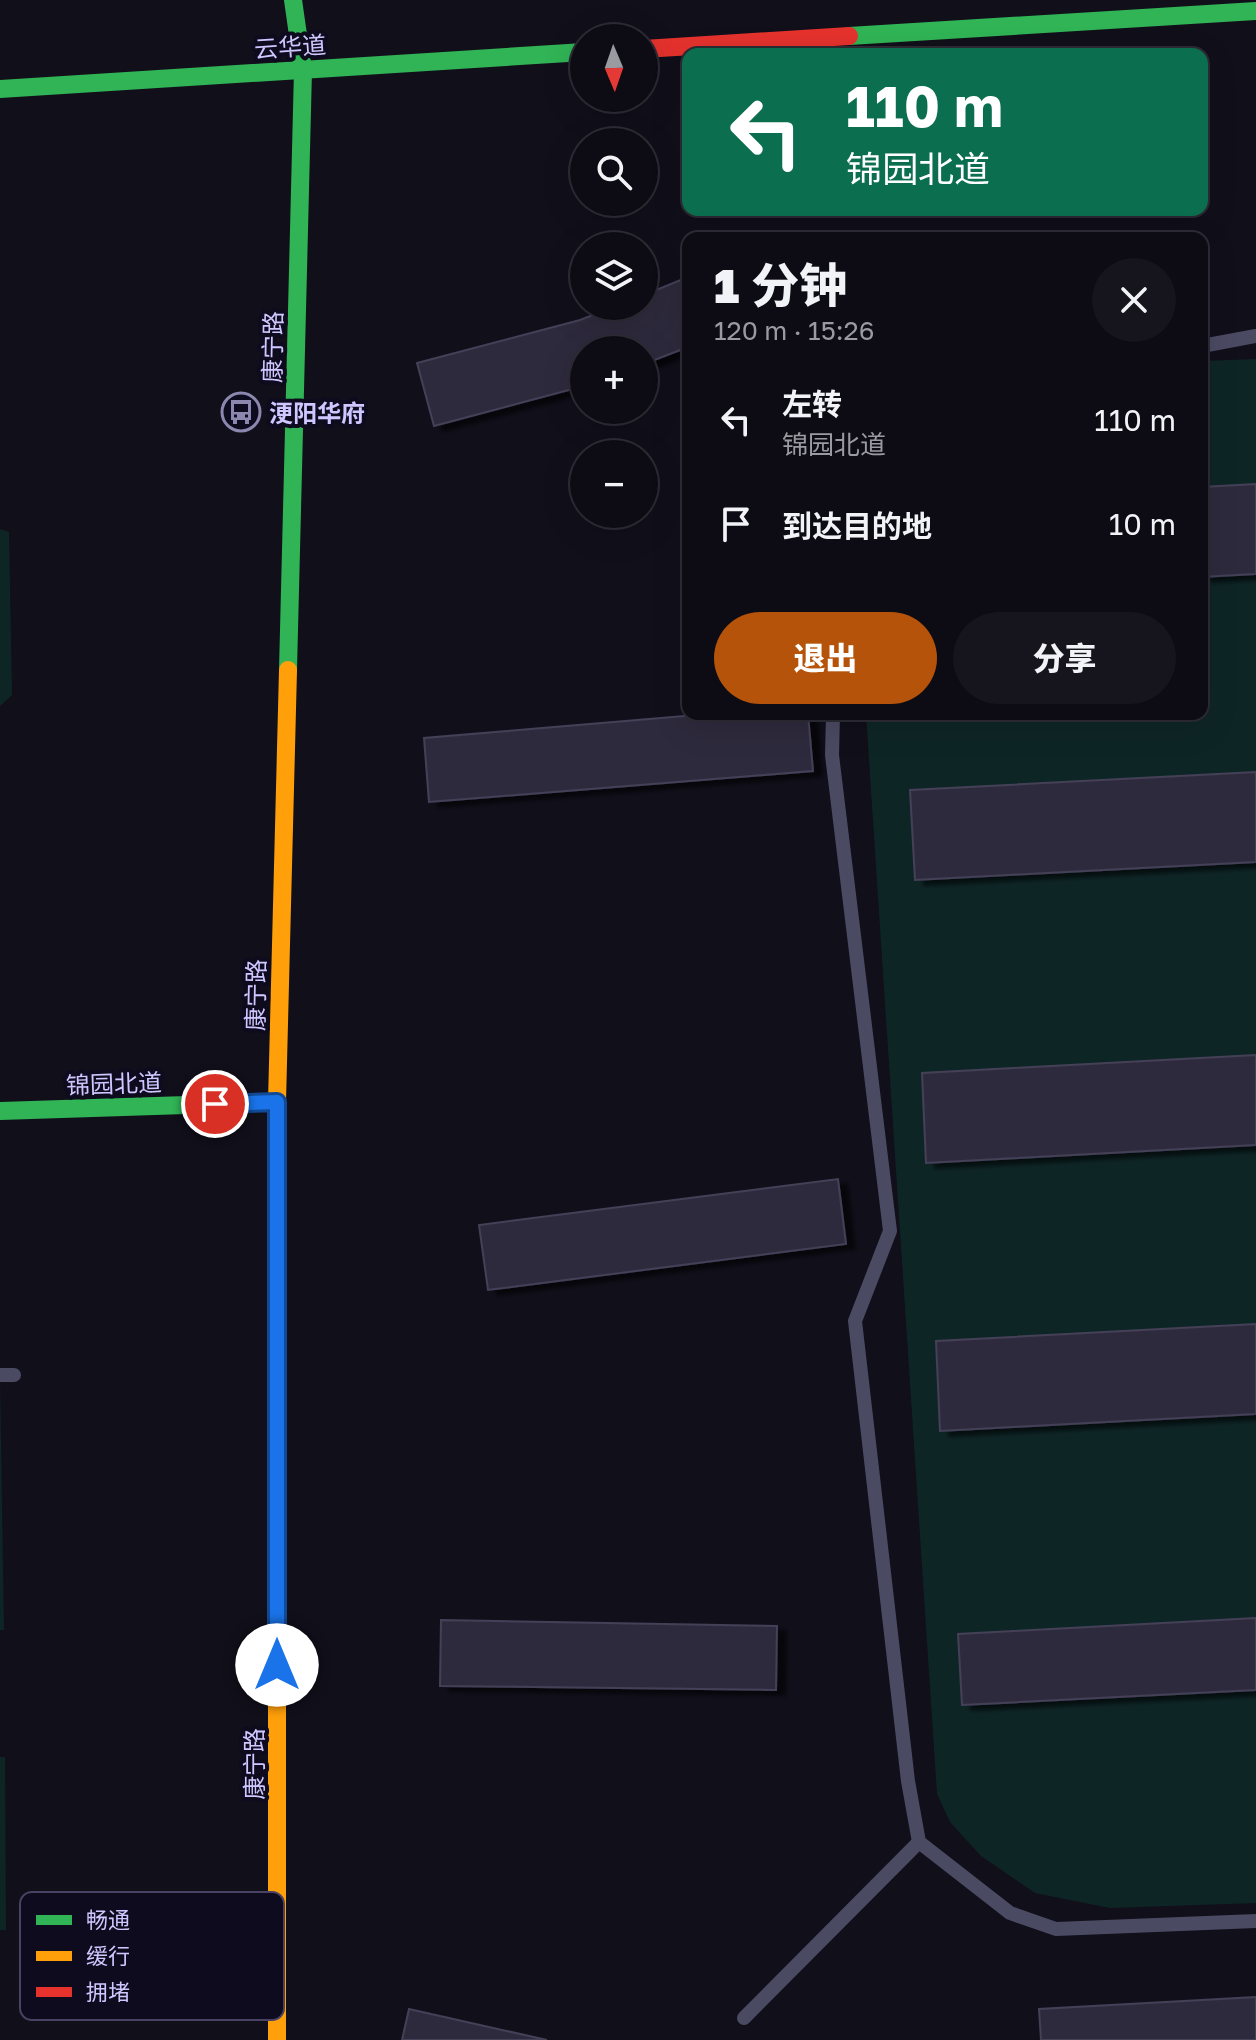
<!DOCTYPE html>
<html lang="zh">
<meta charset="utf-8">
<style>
:root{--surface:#0d0b14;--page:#16141d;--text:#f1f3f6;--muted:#9a9ba0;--line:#2d2b34;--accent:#b45309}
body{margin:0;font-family:"Golos Text","Noto Sans SC",sans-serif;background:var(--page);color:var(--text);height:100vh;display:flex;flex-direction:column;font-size:30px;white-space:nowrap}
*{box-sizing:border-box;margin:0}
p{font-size:26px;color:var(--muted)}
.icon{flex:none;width:44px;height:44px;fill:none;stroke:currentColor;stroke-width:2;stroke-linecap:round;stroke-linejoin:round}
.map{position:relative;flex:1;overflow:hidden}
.drawer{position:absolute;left:682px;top:232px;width:526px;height:488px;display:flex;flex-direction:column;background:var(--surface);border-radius:16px;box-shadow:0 8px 32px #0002,0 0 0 2px var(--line)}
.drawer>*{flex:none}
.hud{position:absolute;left:682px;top:48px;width:526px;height:168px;border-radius:16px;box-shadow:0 8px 32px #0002,0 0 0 2px var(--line);background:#0b6e4f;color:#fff;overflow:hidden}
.needle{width:52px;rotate:178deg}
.fabs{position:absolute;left:570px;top:24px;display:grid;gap:16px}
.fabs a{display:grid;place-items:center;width:88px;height:88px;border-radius:50%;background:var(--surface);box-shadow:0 8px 32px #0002,0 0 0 2px var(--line);font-size:40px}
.pin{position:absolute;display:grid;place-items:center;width:68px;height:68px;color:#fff;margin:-34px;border:4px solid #fff;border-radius:50%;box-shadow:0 2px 8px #0007}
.me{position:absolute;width:88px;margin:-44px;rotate:0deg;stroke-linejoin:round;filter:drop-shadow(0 0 6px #0008)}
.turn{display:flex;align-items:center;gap:28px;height:168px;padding:0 32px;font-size:36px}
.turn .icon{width:104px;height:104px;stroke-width:2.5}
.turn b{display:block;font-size:56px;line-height:68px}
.round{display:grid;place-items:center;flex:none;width:84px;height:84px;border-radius:42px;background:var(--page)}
.headline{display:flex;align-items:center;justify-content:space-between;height:136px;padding:0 32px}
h1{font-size:48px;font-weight:800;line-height:60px}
.button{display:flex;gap:16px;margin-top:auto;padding:16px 32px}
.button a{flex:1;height:92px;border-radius:48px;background:var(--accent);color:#fff;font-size:32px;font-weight:800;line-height:92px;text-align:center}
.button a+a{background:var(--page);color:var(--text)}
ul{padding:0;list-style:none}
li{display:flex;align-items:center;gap:24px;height:104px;padding:0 32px}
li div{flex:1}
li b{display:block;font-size:30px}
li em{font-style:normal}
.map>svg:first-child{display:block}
.green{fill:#0e2526}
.building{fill:#2f2c3d;stroke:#444058;stroke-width:2;filter:url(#shadow)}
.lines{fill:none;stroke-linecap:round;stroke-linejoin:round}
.lane{stroke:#4b4a63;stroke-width:14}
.fast{stroke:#30b455;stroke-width:18}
.slow{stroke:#ff9f0a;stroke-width:18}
.jam{stroke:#e5322d;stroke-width:18}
.route-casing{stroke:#114b97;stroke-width:20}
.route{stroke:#1a73e8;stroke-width:14}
.labels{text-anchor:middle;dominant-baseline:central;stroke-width:8;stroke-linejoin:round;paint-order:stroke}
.street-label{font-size:24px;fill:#cfc7ff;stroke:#0e0b1e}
.poi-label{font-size:24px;font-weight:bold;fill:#cfc7ff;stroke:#0e0b1e;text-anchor:start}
.key{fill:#0e0b1e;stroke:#484362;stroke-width:2}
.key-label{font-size:22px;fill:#cfc7ff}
</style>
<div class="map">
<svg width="1256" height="2040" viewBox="0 0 1256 2040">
<defs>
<filter id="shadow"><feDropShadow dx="9" dy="5" stdDeviation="2" flood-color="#0009"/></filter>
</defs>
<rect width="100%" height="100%" fill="#110f1a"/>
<g class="green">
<polygon points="1256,359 1256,1903 1110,1908 1035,1893 981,1856 950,1822 937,1794 866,714 1202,714 1202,361"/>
<polygon points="0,529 9,532 12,695 0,706"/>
<polygon points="0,1377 4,1630 0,1630"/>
<polygon points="0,1757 5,1757 6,1930 0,1930"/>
</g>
<g class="building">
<polygon points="688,277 688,347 644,364 644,350 584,350 584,386 434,426 417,363 580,320 616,306 644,306 644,295"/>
<polygon points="1256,484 1256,574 1202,577 1202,487"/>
<polygon points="708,714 808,714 813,771 429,802 424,738"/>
<polygon points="1256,772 1256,862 915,880 910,790"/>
<polygon points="1256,1055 1256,1145 926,1163 922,1073"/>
<polygon points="838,1179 846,1244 488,1290 479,1225"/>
<polygon points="1256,1324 1256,1414 940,1431 936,1341"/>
<polygon points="1256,1618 1256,1690 962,1705 958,1634"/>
<polygon points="441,1620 777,1626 776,1690 440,1686"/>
<polygon points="1256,1997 1256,2040 1041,2040 1039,2009"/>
<polygon points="409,2009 547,2040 402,2040"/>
</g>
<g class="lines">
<g class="lane">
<polyline points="1202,346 1256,336"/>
<polyline points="833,714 832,755 890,1231 855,1321 908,1781 919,1842 1010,1913 1056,1929 1256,1921"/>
<polyline points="0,1375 14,1375"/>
<polyline points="744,2018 919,1842"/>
</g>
<g class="fast">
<polyline points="849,36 1256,11"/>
<polyline points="0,89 584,52"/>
<polyline points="288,670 303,70 293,0"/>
<polyline points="0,1111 277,1102"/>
<polyline points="277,1186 277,1675"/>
</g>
<g class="slow">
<polyline points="277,1186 277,1102 288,670"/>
<polyline points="277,1675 277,2040"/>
</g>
<polyline class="jam" points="644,49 849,36"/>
</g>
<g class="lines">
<g class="route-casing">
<polyline id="route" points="215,1104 277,1102 277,1665"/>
</g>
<use href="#route" class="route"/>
</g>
<defs>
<g id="bus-ring" transform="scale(2)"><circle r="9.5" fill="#0e0b1e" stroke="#8c87af" stroke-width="1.5"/><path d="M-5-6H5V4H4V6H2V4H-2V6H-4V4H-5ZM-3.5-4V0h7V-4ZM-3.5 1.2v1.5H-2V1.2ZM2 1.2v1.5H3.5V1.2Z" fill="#8c87af"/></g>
</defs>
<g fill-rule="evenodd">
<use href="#bus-ring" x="241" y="412"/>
</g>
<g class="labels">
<g class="street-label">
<text transform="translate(290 46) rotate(-4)">云华道</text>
<text transform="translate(272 347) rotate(-89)">康宁路</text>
<text transform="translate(255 995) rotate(-89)">康宁路</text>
<text transform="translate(114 1083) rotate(-2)">锦园北道</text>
<text transform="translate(253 1764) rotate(-90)">康宁路</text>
</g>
<g class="poi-label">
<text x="269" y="412">浭阳华府</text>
</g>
</g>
<rect x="20" y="1892" width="264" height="128" rx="12" class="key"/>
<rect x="36" y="1915" width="36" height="10" fill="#30b455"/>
<rect x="36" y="1951" width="36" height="10" fill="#ff9f0a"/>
<rect x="36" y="1987" width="36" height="10" fill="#e5322d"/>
<g class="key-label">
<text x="86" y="1928">畅通</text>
<text x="86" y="1964">缓行</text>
<text x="86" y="2000">拥堵</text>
</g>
</svg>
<div class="fabs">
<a><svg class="needle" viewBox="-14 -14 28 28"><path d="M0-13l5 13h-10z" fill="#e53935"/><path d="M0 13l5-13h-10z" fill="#9a9ba0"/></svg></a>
<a><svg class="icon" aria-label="search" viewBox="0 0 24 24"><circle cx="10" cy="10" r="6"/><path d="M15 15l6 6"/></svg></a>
<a><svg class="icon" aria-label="layers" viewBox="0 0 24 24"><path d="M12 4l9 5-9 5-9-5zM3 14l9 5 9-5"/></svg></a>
<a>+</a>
<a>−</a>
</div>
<div class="pin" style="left:215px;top:1104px;background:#d93025"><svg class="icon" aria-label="arrive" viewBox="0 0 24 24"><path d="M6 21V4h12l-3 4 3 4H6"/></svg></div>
<svg class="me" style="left:277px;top:1665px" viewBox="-20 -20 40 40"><circle r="19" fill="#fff"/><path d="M0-13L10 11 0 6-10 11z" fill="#1a73e8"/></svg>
<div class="hud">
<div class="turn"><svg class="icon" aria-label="left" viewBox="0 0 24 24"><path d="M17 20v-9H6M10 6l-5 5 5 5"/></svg><div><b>110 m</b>锦园北道</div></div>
</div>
<section class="drawer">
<div class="headline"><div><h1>1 分钟</h1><p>120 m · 15:26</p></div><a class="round"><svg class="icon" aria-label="close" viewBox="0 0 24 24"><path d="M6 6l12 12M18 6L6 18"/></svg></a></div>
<ul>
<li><svg class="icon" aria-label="left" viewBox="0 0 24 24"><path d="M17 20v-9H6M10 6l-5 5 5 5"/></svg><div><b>左转</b><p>锦园北道</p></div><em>110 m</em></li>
<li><svg class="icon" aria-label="arrive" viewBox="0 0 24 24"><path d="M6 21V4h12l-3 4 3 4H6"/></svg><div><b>到达目的地</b></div><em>10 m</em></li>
</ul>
<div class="button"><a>退出</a><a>分享</a></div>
</section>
</div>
